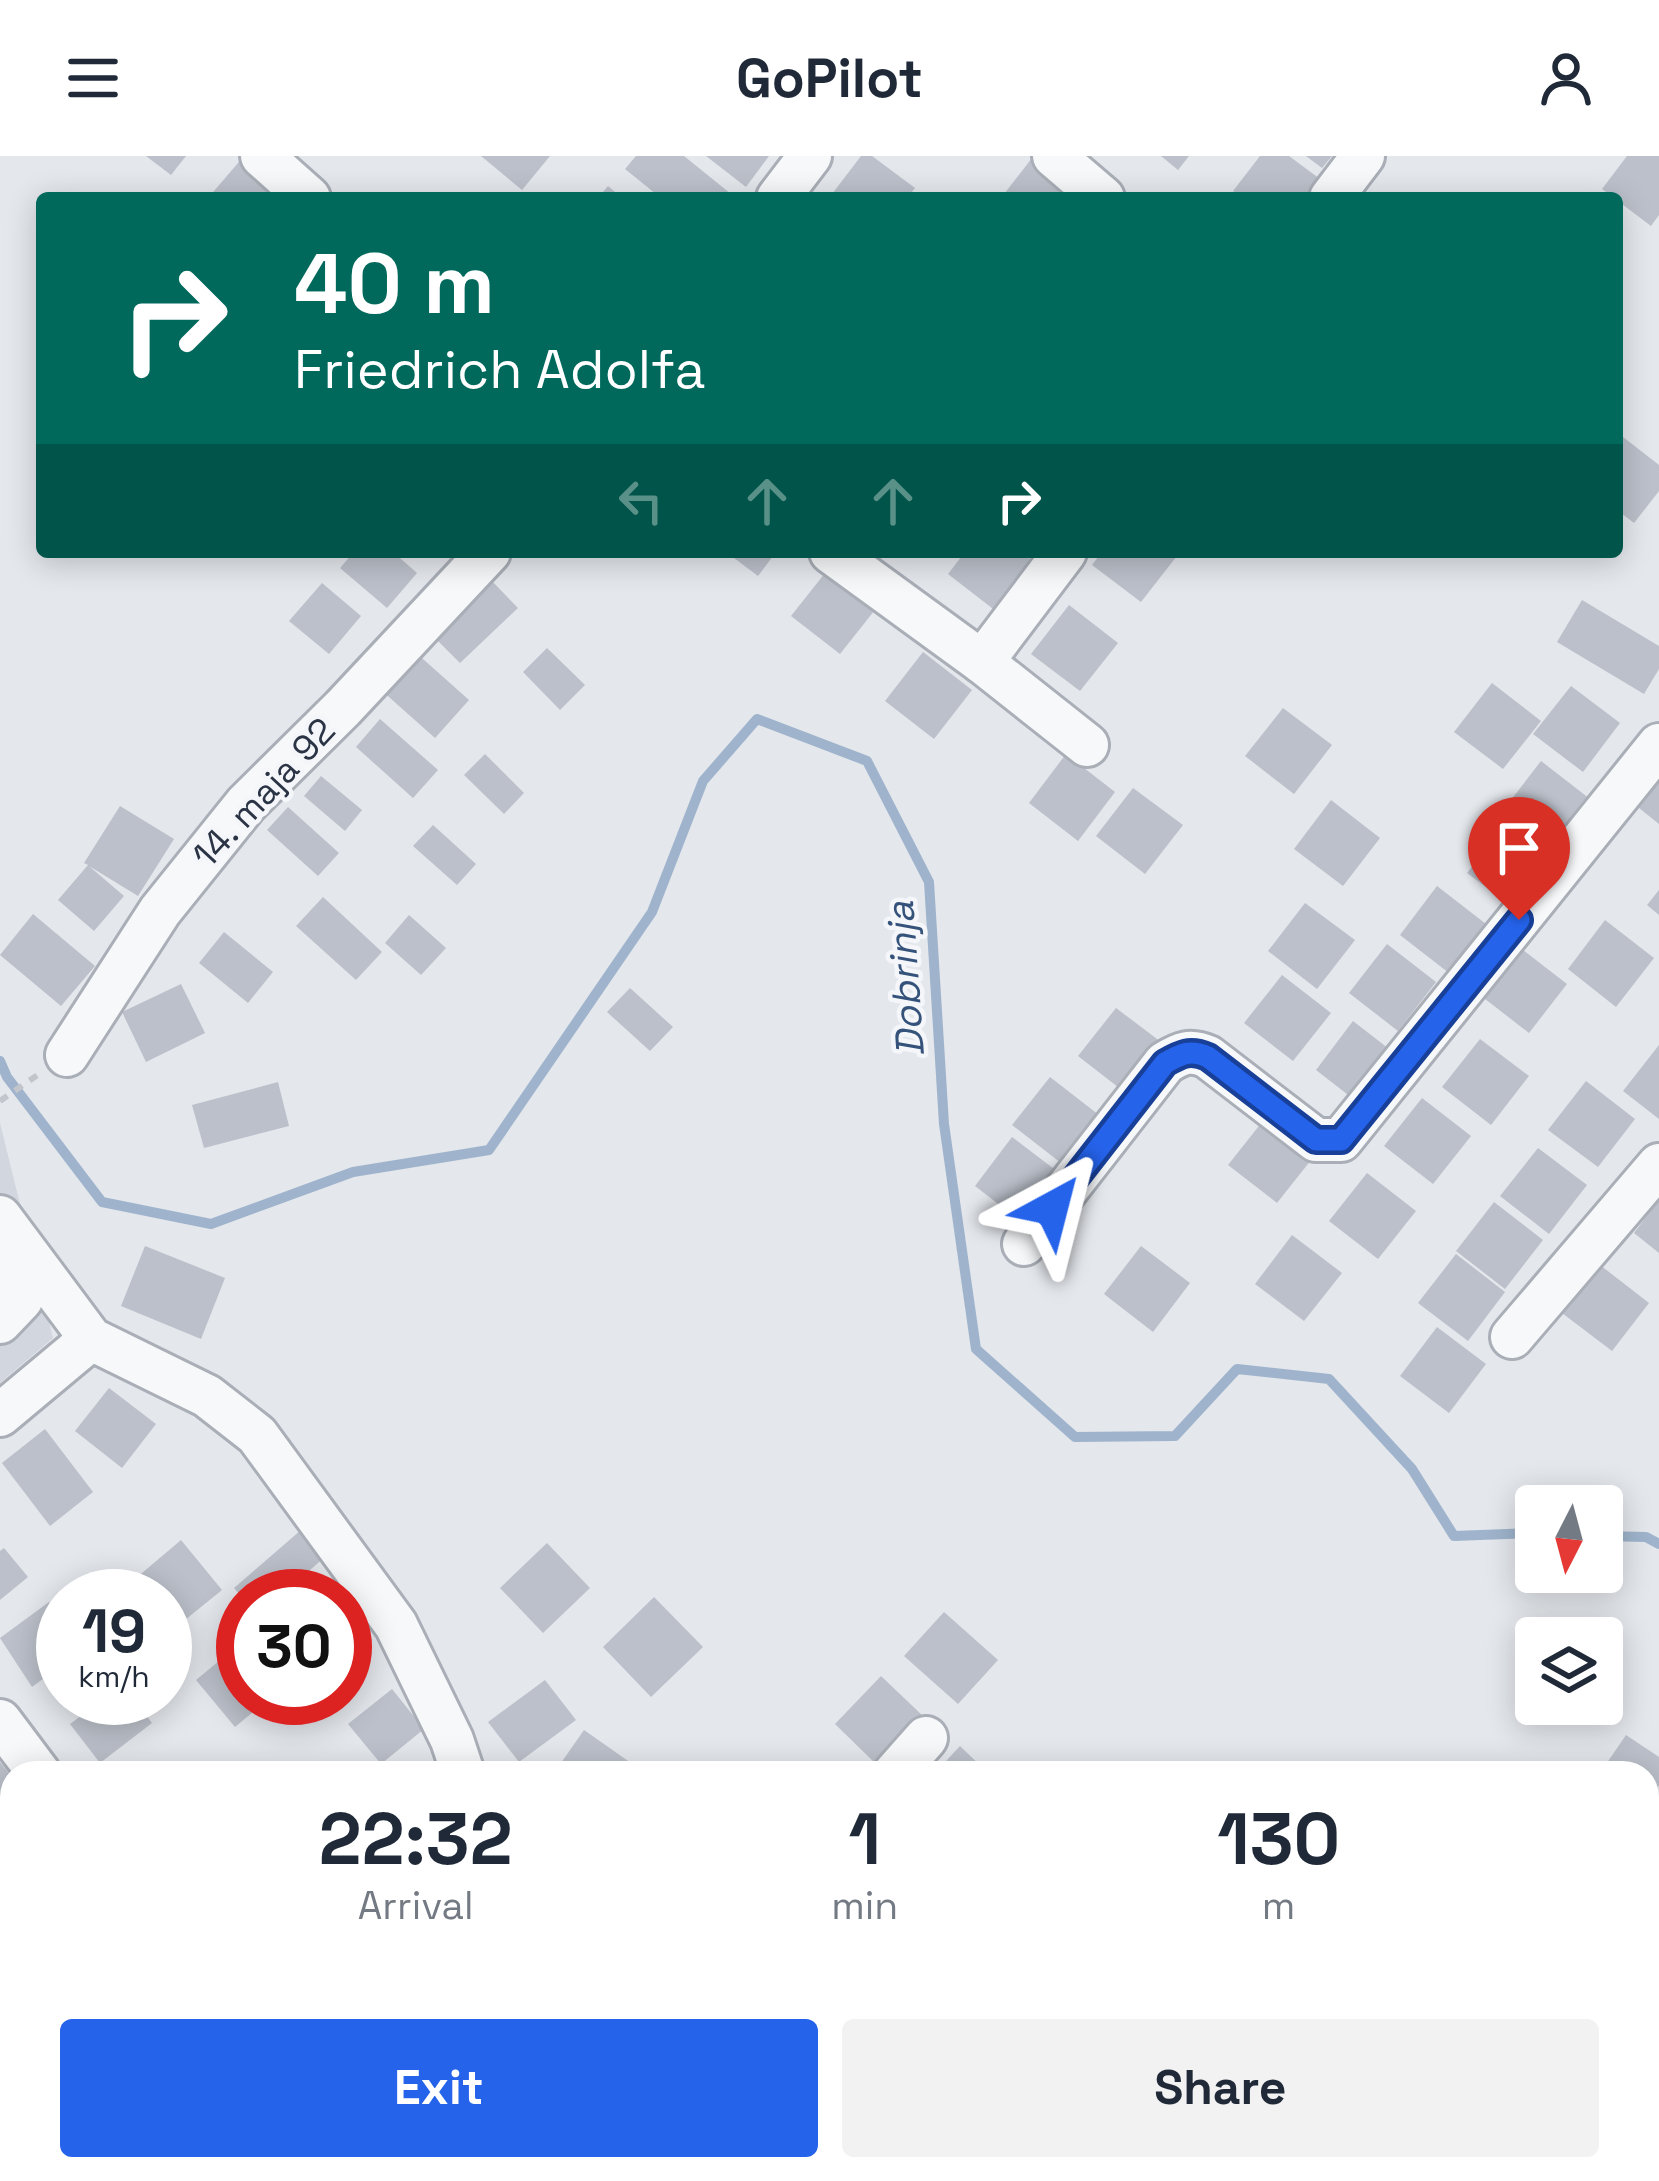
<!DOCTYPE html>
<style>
:root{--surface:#fff;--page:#f2f2f3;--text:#1f2937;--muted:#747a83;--accent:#2563eb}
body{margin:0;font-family:"Space Grotesk",sans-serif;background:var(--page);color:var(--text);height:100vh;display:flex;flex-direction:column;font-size:45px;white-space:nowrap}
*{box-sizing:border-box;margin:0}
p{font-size:39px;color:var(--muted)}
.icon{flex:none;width:66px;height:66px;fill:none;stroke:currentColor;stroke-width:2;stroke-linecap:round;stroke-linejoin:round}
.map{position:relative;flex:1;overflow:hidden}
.panel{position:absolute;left:0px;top:1605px;width:1659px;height:420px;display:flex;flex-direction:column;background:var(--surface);border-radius:36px 36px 0 0;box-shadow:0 6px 30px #0003}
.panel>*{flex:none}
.guide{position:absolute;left:36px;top:36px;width:1587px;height:366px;border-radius:12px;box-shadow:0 6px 30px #0003;background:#00695c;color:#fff;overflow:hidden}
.needle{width:78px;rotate:186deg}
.controls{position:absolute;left:1515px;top:1329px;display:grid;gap:24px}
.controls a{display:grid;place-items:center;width:108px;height:108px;border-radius:12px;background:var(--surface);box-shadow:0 6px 30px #0003;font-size:60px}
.speed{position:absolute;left:36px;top:1413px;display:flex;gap:24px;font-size:60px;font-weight:700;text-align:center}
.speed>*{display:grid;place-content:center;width:156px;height:156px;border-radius:50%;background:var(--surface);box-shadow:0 6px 30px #0003;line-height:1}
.speed small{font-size:30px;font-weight:400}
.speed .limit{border:18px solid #d22;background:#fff;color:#111}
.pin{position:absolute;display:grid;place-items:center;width:102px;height:102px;color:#fff;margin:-123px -51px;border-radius:50% 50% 50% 0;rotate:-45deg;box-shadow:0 0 12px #0007}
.pin .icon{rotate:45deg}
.me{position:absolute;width:132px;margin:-66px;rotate:38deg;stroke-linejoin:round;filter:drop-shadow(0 0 9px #0008)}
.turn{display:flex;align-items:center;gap:42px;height:252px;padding:0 60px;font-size:54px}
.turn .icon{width:156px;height:156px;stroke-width:2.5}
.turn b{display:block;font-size:84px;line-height:102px}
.lanes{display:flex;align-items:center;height:114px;padding:0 60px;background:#0003;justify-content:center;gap:60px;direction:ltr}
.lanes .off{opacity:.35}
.eta{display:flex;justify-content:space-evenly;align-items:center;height:204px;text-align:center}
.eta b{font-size:72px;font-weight:700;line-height:84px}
.cta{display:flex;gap:24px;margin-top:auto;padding:24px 60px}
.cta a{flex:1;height:138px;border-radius:12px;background:var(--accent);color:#fff;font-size:48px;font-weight:700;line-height:138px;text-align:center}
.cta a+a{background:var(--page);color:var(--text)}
header{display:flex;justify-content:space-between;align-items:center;height:156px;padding:0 60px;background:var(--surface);font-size:54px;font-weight:700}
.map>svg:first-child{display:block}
.built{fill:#d2d6de}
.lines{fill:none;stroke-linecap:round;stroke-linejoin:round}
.stream{stroke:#9fb4cc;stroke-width:10}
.building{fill:#bbc0ca}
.minor-casing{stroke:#a9aeb7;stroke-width:48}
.path{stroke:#c2c5cb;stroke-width:6;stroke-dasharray:9 9;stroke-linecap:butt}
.minor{stroke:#f7f8fa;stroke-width:42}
.route-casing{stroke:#184099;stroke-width:30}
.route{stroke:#2563eb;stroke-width:21}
.labels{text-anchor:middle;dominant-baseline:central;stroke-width:9;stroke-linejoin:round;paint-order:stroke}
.street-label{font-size:36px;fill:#2b3445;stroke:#f4f6f9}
.water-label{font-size:39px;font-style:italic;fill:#34527a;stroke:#f4f6f9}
</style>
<header><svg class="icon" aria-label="menu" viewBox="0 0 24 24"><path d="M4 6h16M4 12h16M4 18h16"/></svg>GoPilot<svg class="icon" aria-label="person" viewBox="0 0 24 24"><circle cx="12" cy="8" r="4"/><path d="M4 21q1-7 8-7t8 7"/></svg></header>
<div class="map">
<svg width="1659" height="2025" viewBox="0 0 1659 2025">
<rect width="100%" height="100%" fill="#e4e7ec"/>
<polygon class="built" points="0,967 53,1182 0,1227"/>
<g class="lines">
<g class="stream">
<polyline points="0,905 7,921 102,1046 211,1068 353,1016 489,994 652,756 703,625 757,563 867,605 929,726 944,968 976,1193 1075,1281 1175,1280 1237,1213 1329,1223 1412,1313 1454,1380 1536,1377"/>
<polyline points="1602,1380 1646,1381 1659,1388"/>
</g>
</g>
<g class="building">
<polygon points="146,0 186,0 171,19"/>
<polygon points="244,0 298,42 208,42"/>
<polygon points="481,0 550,0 522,34"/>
<polygon points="636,0 684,0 736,42 661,42 625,13"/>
<polygon points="706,0 769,0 746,31"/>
<polygon points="861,0 872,0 915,32 907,42 829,42"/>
<polygon points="1161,0 1189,0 1178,14"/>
<polygon points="1260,0 1289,0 1320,23 1306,42 1243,42 1233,35"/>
<polygon points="1306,0 1332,0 1322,12"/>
<polygon points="1627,0 1659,0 1659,59 1651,70 1602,33"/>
<polygon points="1032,2 1084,42 1001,42"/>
<polygon points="608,30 622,42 598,42"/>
<polygon points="1623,281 1659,309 1659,335 1634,367 1617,354 1617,288"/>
<polygon points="354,396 393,396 417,417 387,452 340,412"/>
<polygon points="726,396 776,396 758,420"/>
<polygon points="965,396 1020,396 1035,407 997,456 948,418"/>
<polygon points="1102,396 1180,396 1141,446 1092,409"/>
<polygon points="829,412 878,450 840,498 791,460"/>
<polygon points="490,423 518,452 460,507 432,479"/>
<polygon points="322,427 361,460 329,498 289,465"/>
<polygon points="1582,444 1659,490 1659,513 1644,538 1557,486"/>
<polygon points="1069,449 1118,487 1080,535 1031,498"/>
<polygon points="547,492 585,529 560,554 523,516"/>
<polygon points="414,495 469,544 435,582 380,533"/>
<polygon points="923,496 972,534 934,583 885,545"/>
<polygon points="1492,527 1541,565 1503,613 1454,576"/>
<polygon points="1571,530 1620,567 1583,616 1533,578"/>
<polygon points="1283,552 1332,589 1294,638 1245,600"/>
<polygon points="380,563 438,614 413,642 356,591"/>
<polygon points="485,598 524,637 504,658 464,619"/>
<polygon points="1066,598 1115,636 1078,685 1029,647"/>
<polygon points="1541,605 1590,643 1553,691 1504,653"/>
<polygon points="1659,617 1659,668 1634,648"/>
<polygon points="321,620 362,654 345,675 304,640"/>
<polygon points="1133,632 1183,669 1145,718 1096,680"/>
<polygon points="1331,644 1380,682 1343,730 1294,693"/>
<polygon points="120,650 174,683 138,740 89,710 124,740 94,775 58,744 88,709 84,707"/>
<polygon points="288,651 339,697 318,720 267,674"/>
<polygon points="1505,668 1554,706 1517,754 1467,717"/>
<polygon points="433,669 476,708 457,729 413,690"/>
<polygon points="1437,730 1486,768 1449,817 1400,779"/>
<polygon points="1659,734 1659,759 1647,749"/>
<polygon points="323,741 382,796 356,824 296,770"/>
<polygon points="1305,747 1355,784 1317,833 1268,795"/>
<polygon points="33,758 95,810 61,850 0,799"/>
<polygon points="409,759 446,792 421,819 385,787"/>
<polygon points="1605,764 1654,802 1616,851 1568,813"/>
<polygon points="224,776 273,816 248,847 199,807"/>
<polygon points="1387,788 1436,826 1398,875 1349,837"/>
<polygon points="1518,790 1567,828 1529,877 1480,839"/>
<polygon points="1282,819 1331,857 1293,905 1244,867"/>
<polygon points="181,828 205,877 146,906 122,856"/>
<polygon points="630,832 673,871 650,895 607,856"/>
<polygon points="1116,852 1165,889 1127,938 1078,900"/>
<polygon points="1353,865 1402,903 1365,952 1316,914"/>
<polygon points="1480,883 1529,920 1491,969 1442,931"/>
<polygon points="1659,889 1659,963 1623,935"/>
<polygon points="1050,921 1099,959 1061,1007 1012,969"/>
<polygon points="1586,925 1635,963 1598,1011 1548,974"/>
<polygon points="278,926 289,970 204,992 192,949"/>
<polygon points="1422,942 1471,980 1433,1028 1384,990"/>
<polygon points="1266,961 1315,999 1277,1047 1228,1009"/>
<polygon points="1012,981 1062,1019 1024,1068 975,1030"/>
<polygon points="1538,992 1587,1029 1549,1078 1500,1040"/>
<polygon points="1367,1017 1416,1055 1378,1103 1329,1065"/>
<polygon points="1659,1044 1659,1097 1634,1077"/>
<polygon points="1494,1046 1543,1084 1505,1133 1456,1095"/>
<polygon points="1292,1079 1342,1117 1304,1165 1255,1128"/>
<polygon points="145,1090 225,1122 201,1183 121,1150"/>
<polygon points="1141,1090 1190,1127 1153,1176 1104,1138"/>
<polygon points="1456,1098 1505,1136 1468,1185 1418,1147"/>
<polygon points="1600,1109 1649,1147 1612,1195 1562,1157"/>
<polygon points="1437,1171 1486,1208 1449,1257 1400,1220"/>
<polygon points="109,1232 156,1268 122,1312 75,1275"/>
<polygon points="45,1273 93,1336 50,1370 2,1307"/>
<polygon points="301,1374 325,1401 296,1426 308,1440 241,1440 234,1432"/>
<polygon points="181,1384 222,1434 175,1472 165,1460 165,1440 149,1440 135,1423"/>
<polygon points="547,1387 590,1432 543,1477 500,1432"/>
<polygon points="4,1392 28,1421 0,1444 0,1395"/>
<polygon points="654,1441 703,1491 651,1541 603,1491"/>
<polygon points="49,1446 63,1465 63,1508 32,1531 0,1482"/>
<polygon points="944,1456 998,1504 958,1548 904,1500"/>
<polygon points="243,1485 243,1542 270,1542 235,1571 196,1524"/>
<polygon points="881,1520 924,1561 877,1609 835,1568"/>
<polygon points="545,1524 576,1564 519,1606 488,1566"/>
<polygon points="392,1533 424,1573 381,1608 348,1568"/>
<polygon points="105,1542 133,1542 152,1567 100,1607 70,1568"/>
<polygon points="584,1574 631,1607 624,1617 554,1617"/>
<polygon points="1626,1579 1659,1601 1659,1629 1647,1647 1647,1617 1600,1617"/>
<polygon points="960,1590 988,1617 935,1617"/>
<polygon points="0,1606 12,1621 12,1649 0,1658"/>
<polygon points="372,2013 436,2013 439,2017 430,2025 381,2025"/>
<polygon points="891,2013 946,2013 935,2025 905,2025"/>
<polygon points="1089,2013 1111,2013 1125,2025 1079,2025"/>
<polygon points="1144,2013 1170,2013 1160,2025"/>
</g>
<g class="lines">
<g class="minor-casing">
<g id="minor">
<polyline points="262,0 309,42"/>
<polyline points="1054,0 1103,42"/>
<polyline points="778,42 810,0"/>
<polyline points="1331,42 1363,0"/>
<polyline points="831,396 982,506 1087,589"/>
<polyline points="982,506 1065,396"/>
<polyline points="67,899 160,755 246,648 343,552 489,396"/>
<polyline points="0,1061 91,1183 207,1240 257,1279 396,1469 452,1584 463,1617"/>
<path d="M1024 1088 1165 907C1181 897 1190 893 1208 901L1316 984H1341L1659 589"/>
<polyline points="0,1102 17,1126 21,1144 0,1166"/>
<polyline points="1512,1181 1659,1009"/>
<polyline points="0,1259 91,1183"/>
<polyline points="0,1565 39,1617"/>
<polyline points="895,1617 926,1582"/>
<polyline points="1647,1973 1659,1958"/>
<polyline points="1619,2013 1635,2025"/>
<polyline points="552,2025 565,2013"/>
<polyline points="1213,2025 1224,2013"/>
<polyline points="1432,2025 1442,2013"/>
</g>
</g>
<polyline class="path" points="0,945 39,918"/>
<use href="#minor" class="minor"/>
</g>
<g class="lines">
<g class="route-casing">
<path id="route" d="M1052 1052 1165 907C1181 898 1190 893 1208 901L1316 984H1341L1519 764"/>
</g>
<use href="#route" class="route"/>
</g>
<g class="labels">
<g class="street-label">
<text transform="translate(264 637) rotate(-47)">14. maja 92</text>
</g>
<g class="water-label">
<text transform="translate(905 823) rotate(-94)">Dobrinja</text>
</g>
</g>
</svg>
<div class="controls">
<a><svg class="needle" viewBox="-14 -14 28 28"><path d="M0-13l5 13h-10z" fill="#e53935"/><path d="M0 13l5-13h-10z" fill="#747a83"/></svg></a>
<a><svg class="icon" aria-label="layers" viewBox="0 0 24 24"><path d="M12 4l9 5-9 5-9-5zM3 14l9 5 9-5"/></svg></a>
</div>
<div class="speed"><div>19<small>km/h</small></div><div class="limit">30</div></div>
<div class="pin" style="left:1519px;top:764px;background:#d93025"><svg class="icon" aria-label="arrive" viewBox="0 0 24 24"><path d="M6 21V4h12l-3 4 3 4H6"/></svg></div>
<svg class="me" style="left:1052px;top:1052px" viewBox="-20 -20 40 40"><path d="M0-17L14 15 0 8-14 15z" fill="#2563eb" stroke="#fff" stroke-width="4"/></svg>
<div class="guide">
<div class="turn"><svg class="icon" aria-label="right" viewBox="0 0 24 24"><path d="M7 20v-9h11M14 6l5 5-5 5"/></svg><div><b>40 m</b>Friedrich Adolfa</div></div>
<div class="lanes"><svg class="icon off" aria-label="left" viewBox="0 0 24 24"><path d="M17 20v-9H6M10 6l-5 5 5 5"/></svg><svg class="icon off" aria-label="ahead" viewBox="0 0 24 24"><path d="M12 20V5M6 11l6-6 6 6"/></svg><svg class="icon off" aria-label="ahead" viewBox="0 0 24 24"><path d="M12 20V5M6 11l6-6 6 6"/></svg><svg class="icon" aria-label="right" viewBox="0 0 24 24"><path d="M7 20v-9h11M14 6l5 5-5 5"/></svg></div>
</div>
<section class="panel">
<div class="eta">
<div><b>22:32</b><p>Arrival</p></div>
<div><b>1</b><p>min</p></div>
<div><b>130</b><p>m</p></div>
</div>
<div class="cta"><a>Exit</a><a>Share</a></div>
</section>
</div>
